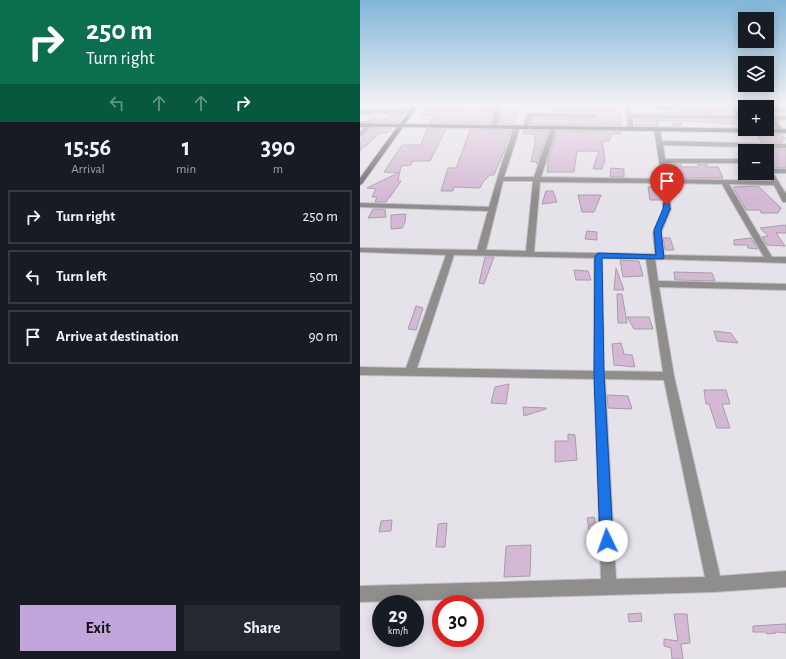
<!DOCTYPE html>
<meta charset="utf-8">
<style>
:root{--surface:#171b24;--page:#242831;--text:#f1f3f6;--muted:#9ea1a6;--line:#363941;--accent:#c2a5db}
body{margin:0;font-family:"Alegreya Sans",sans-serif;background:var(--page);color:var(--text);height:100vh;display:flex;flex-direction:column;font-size:15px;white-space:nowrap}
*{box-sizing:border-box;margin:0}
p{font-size:13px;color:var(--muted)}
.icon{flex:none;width:22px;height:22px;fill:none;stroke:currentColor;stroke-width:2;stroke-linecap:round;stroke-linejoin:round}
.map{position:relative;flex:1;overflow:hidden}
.side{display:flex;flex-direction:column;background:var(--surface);width:360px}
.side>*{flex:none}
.guide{background:#0b6e4f;color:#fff;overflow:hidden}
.tools{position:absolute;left:378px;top:12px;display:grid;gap:8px}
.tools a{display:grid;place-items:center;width:36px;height:36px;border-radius:0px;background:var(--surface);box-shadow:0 2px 10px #0003;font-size:20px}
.speed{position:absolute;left:12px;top:595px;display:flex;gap:8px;font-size:20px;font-weight:700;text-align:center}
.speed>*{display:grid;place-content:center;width:52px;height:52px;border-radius:50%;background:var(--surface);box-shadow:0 2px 10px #0003;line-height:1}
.speed small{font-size:10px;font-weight:400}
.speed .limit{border:6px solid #d22;background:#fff;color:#111}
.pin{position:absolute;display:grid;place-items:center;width:34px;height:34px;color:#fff;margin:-41px -17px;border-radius:50% 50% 50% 0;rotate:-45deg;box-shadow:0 0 4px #0007}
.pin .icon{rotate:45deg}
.me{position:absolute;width:44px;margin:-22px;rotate:357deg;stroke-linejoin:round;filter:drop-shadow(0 0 3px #0008)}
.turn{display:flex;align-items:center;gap:14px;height:84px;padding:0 20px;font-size:18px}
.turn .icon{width:52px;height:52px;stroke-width:2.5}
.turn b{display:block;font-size:28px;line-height:34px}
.lanes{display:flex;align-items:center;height:38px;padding:0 20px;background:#0003;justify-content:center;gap:20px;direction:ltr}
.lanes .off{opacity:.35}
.eta{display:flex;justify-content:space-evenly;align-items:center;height:68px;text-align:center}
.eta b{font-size:24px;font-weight:700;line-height:28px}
.button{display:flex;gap:8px;margin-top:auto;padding:8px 20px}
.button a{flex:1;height:46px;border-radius:0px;background:var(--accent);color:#111;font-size:16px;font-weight:700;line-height:46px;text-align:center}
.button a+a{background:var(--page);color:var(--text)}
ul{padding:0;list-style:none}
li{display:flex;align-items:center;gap:12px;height:54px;margin:0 8px 6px;padding:0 12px;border:2px solid var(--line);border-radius:0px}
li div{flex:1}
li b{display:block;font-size:15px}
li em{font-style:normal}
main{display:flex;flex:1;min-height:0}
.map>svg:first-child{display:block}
.building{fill:#d4b8d6;stroke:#a49fa4}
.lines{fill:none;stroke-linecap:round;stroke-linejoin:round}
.street-casing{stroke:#c2bec5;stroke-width:2}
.secondary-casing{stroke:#c2bec5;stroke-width:2}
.street{fill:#908d8d;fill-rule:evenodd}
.secondary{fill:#686364;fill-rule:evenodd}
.route{fill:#1a73e8;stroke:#114b97}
</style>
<main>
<section class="side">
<div class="guide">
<div class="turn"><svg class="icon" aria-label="right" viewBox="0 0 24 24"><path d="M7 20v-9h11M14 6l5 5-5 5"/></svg><div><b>250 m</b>Turn right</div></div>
<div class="lanes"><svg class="icon off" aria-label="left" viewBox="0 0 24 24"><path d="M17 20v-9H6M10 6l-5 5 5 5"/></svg><svg class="icon off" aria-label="ahead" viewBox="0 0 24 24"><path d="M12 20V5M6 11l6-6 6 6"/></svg><svg class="icon off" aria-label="ahead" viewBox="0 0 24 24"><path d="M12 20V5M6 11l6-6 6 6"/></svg><svg class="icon" aria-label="right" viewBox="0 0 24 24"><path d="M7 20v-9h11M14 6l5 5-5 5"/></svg></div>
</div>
<div class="eta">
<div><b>15:56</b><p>Arrival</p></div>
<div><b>1</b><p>min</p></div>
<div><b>390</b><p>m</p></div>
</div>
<ul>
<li><svg class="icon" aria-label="right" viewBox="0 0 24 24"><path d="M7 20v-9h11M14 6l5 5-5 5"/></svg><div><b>Turn right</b></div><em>250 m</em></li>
<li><svg class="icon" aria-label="left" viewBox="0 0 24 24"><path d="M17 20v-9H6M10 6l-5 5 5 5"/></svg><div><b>Turn left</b></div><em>50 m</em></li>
<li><svg class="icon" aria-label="arrive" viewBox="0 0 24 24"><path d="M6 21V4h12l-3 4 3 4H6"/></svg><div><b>Arrive at destination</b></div><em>90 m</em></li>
</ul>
<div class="button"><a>Exit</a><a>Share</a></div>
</section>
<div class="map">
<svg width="426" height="659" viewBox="0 0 426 659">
<rect width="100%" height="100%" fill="#e6e2e9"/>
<g class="building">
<polygon points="66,105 79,105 77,108 101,107 100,110 123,110 124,107 134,107 130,124 70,123 73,115 60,116"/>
<polygon points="237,105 256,105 262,121 261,125 170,124 172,119 234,120 238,116 234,112 190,112 233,110 237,109"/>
<polygon points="337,107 342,107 345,113 275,113 332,112 338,111"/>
<polygon points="351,108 366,108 369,114 353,114"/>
<polygon points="159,110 153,124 139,124 142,111"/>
<polygon points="30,115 43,115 38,122 0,122 9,121 12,118 27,118"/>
<polygon points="276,120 373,120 375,124 325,121 321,121 321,126 313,126 312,121 297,120 298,126 276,126"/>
<polygon points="11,128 32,128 27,133 20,133 0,151 0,143 5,134"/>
<polygon points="67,129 86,129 70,161 52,161 51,165 41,166 38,181 41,181 30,197 29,197 26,202 15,202 17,197 12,197 16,189 7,188 38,173 24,172 42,145 61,145"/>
<polygon points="110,130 151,130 144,148 145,149 134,175 130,175 123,182 120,188 94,187 93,191 81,191 88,168 95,168 97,166"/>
<polygon points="164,130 188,131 177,164 176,162 171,162 175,145 175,134 164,134"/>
<polygon points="197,131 261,132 261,134 252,134 249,141 242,141 245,160 242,169 233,169 239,151 217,151 214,172 187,172 188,164 187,164"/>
<polygon points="422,134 425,139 421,139 423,142 401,142 397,135"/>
<polygon points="407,149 426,149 426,168 416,168 407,152"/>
<polygon points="311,164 320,164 321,167 338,167 338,164 347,164 347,167 358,167 363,178 310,178 308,168 312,168"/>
<polygon points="251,168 264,169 264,177 250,177"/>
<polygon points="398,186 421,208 418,213 401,213 400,210 386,210 373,187"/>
<polygon points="288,187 298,187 301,200 290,200"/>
<polygon points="186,191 193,191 197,202 182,204"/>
<polygon points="218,195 241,195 234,212 222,212"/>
<polygon points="13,209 25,209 26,217 8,218"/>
<polygon points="46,214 45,222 42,228 31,229 31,215"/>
<polygon points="426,225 426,233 416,233 425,246 407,245 402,237 408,236 400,228"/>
<polygon points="227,231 237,232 237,240 225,239"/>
<polygon points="303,238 310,238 314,250 305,250"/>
<polygon points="391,238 398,249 388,248 387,245 374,245 374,240"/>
<polygon points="125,257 134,257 124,284 119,283"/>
<polygon points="260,260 279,261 283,276 263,277"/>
<polygon points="256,268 264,290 254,290"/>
<polygon points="214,270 228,271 231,280 216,280"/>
<polygon points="314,272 352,273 355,281 315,280"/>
<polygon points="257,294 262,294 267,323 258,323"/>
<polygon points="56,306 63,308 56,330 48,329"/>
<polygon points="267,317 289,317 293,329 274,329"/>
<polygon points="354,331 371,333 378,343 357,341"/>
<polygon points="261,343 264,354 272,355 275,367 254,365 252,344"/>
<polygon points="149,384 146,404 131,403 135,387"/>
<polygon points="344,390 366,390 370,404 362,404 370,428 357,428 349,404 346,404"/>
<polygon points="247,395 268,396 272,409 248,408"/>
<polygon points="163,407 186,408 186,409 164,416"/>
<polygon points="208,434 215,435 217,460 195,462 195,441 208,441"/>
<polygon points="234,517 238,538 231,539 227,518"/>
<polygon points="32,520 31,531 19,532 21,521"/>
<polygon points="87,523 85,547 76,547 78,524"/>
<polygon points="171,545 170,576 144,577 146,546"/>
<polygon points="281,613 282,621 269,622 268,614"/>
<polygon points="314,614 327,614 330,643 321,644 323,659 312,659 311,648 304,646 304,639 318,641"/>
<polygon points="426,624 426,633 415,632 416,633 407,634 406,632 393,632 393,626"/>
</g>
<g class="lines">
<g class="street-casing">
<g id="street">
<polygon points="136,105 142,105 137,126 134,128 131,126"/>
<polygon points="185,105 233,105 236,107 233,109 183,108 182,107"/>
<polygon points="265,105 271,105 272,114 347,115 343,105 348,105 352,115 375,115 370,105 375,105 385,124 385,129 388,129 383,130 377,119 272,118 274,128 271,130 268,128"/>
<polygon points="298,106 332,107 335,109 332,111 296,109 295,108"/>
<polygon points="407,108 426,108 426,112 410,112 414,116 426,116 426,120 416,120 424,131 423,132 419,132 407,115"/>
<polygon points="0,110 52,109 55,111 52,113 0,114"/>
<polygon points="169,113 234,114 237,116 234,118 171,117 167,128 163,128 166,115"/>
<polygon points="8,124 13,125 0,137 0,132"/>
<path d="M157 125 160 127 144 177H174L191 127 194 125 197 127 181 177 302 179 294 129 297 127 300 129 302 141 426 144V148L303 145 305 159H385V163H306L309 179 411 181 407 173V166L411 169H426V173H413L426 194V202H423L414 185 369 184 412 257H426V263L295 259 298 281 426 284V290L299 287 314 376 360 576 426 571V587L354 592 0 602V586L241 579 234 379 0 375V367L46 368 86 255 0 252V248L117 250 128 211 0 207V203L129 207 140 169 154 127ZM143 181H173L166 251 126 250ZM180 182 302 183 303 209 293 233 295 254 174 252ZM308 183 362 184 404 257 304 255 301 233 311 209ZM94 255 234 258V371L57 368ZM242 258 286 259 303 372 244 371ZM245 379 304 380 345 577 256 579Z"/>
</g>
</g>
<g class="secondary-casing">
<polygon id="secondary" points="53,105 58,105 45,124 426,129 426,133 43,127 2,184 0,185 0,178 37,127 0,127 0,123 40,124"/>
</g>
<use href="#street" class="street"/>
<use href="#secondary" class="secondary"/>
</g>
<linearGradient id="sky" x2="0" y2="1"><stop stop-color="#81b5d9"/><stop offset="0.53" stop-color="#f4f2f5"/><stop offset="1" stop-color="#f4f2f5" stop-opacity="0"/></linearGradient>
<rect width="426" height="198" fill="url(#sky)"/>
<polygon class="route" points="304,203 309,203 310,209 301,230 304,258 303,259 242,258 244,375 253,541 251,546 247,548 242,546 240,541 234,375 235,256 238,253 296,255 294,230 303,209"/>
</svg>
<div class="tools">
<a><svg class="icon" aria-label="search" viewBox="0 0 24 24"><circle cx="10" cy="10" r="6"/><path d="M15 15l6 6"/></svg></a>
<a><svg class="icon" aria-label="layers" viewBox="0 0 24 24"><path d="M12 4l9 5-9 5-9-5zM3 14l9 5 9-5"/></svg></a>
<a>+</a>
<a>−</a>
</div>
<div class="speed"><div>29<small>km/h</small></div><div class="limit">30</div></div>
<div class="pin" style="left:307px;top:205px;background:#d93025"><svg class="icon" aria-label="arrive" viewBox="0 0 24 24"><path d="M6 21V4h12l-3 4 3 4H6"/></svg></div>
<svg class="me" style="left:247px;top:541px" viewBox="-20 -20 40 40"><circle r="19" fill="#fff"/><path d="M0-13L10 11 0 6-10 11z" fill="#1a73e8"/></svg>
</div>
</main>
